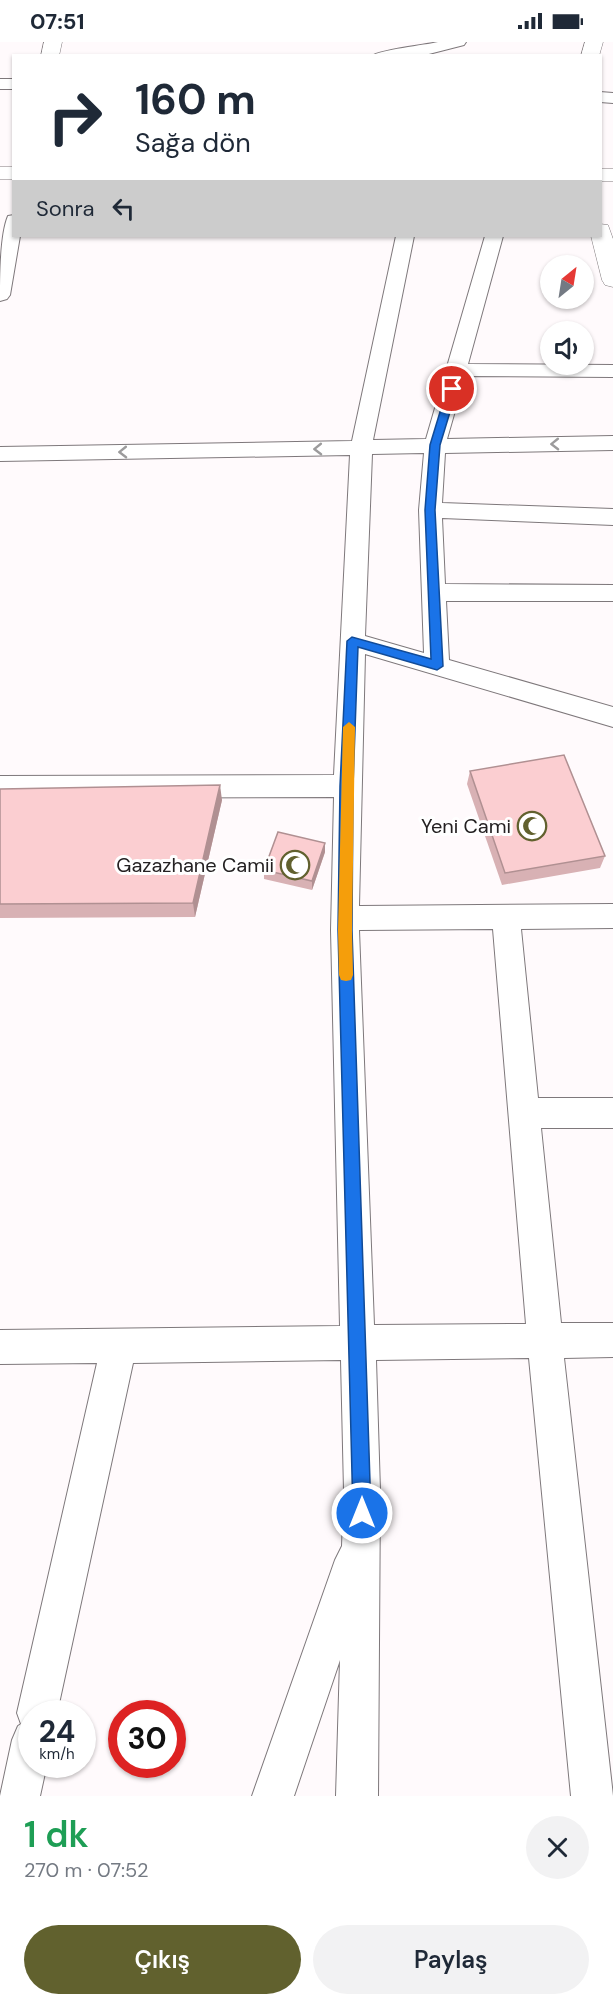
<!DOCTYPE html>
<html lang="tr">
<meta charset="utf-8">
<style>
:root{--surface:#fff;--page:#f2f2f3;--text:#1f2937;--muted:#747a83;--accent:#61612e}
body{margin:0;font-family:"DM Sans",sans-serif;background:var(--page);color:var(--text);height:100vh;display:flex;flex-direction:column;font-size:22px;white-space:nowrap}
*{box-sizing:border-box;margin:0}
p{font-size:20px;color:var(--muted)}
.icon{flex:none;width:33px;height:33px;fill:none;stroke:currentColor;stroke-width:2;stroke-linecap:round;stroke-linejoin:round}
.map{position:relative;height:1754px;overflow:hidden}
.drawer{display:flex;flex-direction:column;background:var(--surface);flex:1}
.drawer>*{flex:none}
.guide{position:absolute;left:12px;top:12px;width:590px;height:183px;border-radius:0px;box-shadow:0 2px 4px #0004;background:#fff;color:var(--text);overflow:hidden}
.needle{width:39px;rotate:30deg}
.buttons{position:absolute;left:540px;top:213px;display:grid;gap:12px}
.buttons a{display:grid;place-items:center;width:54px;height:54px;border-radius:50%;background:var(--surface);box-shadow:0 2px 4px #0004;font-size:30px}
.speed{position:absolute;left:18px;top:1658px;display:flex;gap:12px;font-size:30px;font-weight:700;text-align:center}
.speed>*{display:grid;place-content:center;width:78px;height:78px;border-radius:50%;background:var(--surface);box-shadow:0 2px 4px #0004;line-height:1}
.speed small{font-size:15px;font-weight:400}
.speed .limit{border:9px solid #d22;background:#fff;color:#111}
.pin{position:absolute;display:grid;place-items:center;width:51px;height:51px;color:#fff;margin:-26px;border:3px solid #fff;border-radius:50%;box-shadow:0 2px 6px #0007}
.me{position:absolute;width:66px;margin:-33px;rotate:0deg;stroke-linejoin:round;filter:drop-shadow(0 0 4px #0008)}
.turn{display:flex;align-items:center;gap:21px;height:126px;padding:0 24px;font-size:27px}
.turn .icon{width:78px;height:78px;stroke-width:2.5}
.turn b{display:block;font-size:42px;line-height:51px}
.then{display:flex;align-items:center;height:57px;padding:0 24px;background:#0003;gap:12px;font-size:22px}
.round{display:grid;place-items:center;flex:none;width:63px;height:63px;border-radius:32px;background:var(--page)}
.summary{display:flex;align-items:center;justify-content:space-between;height:102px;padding:0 24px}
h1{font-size:36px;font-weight:600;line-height:45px;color:#1e9e55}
.button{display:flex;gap:12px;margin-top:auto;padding:12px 24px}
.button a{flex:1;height:69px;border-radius:36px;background:var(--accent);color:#fff;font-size:24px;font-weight:600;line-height:69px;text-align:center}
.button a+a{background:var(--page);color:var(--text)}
.status{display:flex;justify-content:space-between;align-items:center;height:42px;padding:0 30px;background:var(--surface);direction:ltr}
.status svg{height:16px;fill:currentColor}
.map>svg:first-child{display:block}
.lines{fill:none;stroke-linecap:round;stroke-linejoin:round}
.street-casing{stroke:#7e787b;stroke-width:2}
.secondary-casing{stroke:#7e787b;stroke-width:1}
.street{fill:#fff;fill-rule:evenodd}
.secondary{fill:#fff;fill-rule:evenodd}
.wall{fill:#d8b1b4}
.shaded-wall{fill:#b09092}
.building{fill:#fbced1;stroke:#b09092;stroke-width:1.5}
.oneway{stroke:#9c9b9c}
.route{fill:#1a73e8;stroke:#114b97;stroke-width:1.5}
.slow{fill:#f59e0b}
.labels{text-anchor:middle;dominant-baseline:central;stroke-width:6;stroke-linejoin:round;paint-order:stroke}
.poi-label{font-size:20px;fill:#242122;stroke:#fff;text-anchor:end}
</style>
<div class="status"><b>07:51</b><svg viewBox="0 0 49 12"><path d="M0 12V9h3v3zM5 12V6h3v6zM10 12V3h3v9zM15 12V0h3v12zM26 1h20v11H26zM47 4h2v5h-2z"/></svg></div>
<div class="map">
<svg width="613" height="1754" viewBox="0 0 613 1754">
<rect width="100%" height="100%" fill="#fffafc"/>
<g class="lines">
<g class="street-casing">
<g id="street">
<path d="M438 0H466L464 3 421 14H372C378 8 426 3 438 0Z"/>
<rect x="0" y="37" width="14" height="10"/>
<polygon points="600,50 613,51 613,61 600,60"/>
<path d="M14 173V194H20L10 253 7 257 0 259C0 236 0 193 8 174Z"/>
<path d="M396 194H414L373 398 426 397 485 194H503L468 322 613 323V335L465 334 447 397 613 394V408L445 411 442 461 613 467V483L442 476 445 542 613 543V559H446L449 618 613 665V685L365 612 359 864 613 862V886L521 887 538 1056H613V1086H541L561 1281H613V1315L564 1316 613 1754H571L529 1316 376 1318 380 1449 378 1754H336L340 1618 294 1754H252L335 1518 342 1504 344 1449 341 1318 133 1321 57 1671H32V1722H47L40 1754H0L12 1698 18 1684 21 1682 17 1671 97 1321 0 1322V1288L340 1284 331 888 334 755 0 756V734L334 733 350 413 0 419V405L352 399ZM424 411 419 468 424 611 365 594 372 412ZM493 887 526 1282 374 1283 359 888Z"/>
</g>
</g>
<g class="secondary-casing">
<g id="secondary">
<polygon points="44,0 62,0 59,14 41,14"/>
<polygon points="585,0 603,0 599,14 581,14"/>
<rect x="0" y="125" width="14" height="12"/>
<rect x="600" y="127" width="13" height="12"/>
<polygon points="600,182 608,183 613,197 613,245 605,243 602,238 591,194 600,194"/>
</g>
</g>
<use href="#street" class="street"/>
<use href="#secondary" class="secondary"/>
</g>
<g class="wall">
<polygon points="470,729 605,814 600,826 502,843 467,742"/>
<polygon points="0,747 222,758 195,875 0,876"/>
<polygon points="325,801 325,810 312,848 264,837 264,828"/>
</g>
<g class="shaded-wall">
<polygon points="220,743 222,758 195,875 193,861"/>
<polygon points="325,801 325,810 312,848 312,839"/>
</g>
<g class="building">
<polygon points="564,713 605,814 505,831 470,729"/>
<polygon points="220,743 193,861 0,862 0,747"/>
<polygon points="278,790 325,801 312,839 264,828"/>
</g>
<defs><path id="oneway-chevron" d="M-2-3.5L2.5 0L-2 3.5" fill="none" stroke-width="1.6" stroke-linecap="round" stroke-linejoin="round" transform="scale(1.5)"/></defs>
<g class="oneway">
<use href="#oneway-chevron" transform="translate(555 402) rotate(179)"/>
<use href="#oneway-chevron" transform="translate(318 407) rotate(179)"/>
<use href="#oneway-chevron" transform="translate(123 410) rotate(179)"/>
</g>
<polygon class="route" points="452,344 457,347 440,403 435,468 443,624 437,628 358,605 353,744 352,888 371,1471 369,1478 362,1480 356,1478 353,1471 338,888 340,744 347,599 352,595 431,617 425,468 430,403 447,347"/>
<polygon class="slow" points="349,680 355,685 352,888 353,933 351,938 346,939 341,938 339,933 338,888 343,685"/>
<defs>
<g id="mosque-ring" transform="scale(1.5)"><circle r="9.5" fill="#fff" stroke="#61612e" stroke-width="1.5"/><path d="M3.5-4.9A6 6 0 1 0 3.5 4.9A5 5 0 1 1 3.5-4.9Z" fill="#61612e"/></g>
</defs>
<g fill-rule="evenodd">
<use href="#mosque-ring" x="532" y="784"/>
<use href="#mosque-ring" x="295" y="823"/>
</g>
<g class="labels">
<g class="poi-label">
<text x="511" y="784">Yeni Cami</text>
<text x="274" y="823">Gazazhane Camii</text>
</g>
</g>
</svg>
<div class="buttons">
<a><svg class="needle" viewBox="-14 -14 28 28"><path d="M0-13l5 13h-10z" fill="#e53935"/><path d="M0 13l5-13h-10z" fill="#747a83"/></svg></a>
<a><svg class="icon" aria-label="sound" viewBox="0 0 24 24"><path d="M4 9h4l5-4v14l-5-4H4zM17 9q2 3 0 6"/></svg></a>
</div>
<div class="speed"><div>24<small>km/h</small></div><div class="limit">30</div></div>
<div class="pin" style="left:452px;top:347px;background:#d93025"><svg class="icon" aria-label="arrive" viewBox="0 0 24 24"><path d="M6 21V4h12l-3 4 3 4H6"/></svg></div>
<svg class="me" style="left:362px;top:1471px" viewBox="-20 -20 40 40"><circle r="17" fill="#1a73e8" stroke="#fff" stroke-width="3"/><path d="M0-11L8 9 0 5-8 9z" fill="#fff"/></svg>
<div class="guide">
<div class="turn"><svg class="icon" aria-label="right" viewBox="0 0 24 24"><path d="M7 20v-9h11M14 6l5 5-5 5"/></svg><div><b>160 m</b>Sağa dön</div></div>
<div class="then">Sonra<svg class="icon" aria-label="left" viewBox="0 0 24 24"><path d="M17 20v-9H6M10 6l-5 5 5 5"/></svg></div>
</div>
</div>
<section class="drawer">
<div class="summary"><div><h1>1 dk</h1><p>270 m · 07:52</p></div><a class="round"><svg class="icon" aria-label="close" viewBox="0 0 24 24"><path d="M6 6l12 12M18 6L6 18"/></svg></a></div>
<div class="button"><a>Çıkış</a><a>Paylaş</a></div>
</section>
